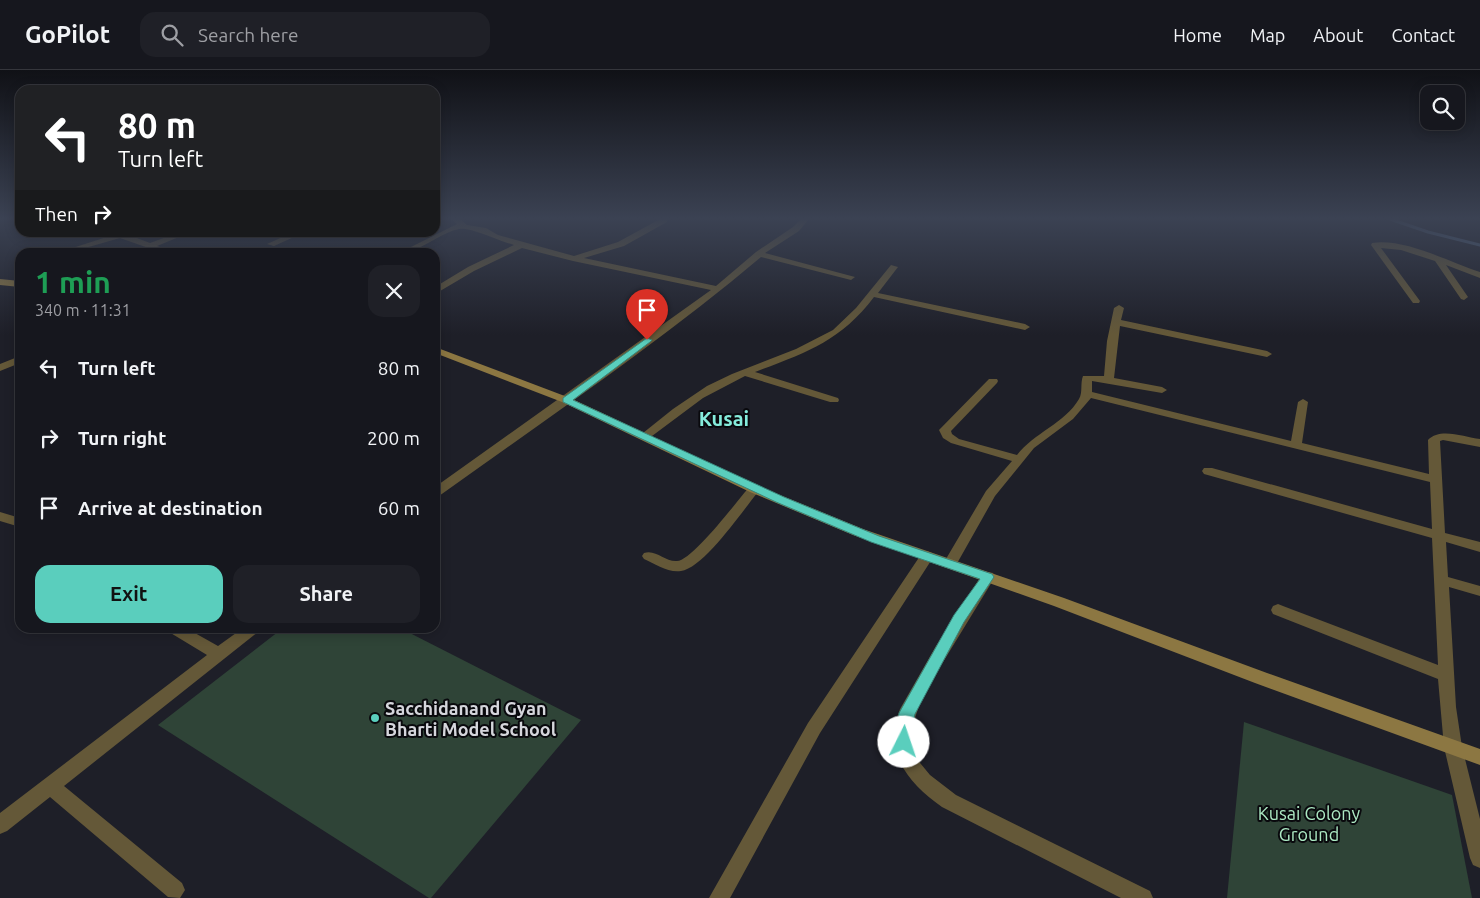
<!DOCTYPE html>
<meta charset="utf-8">
<style>
:root{--surface:#16171e;--page:#1f2027;--text:#f1f3f6;--muted:#9e9fa4;--line:#35363c;--accent:#5acebd}
body{margin:0;font-family:Ubuntu,sans-serif;background:var(--page);color:var(--text);height:100vh;display:flex;flex-direction:column;font-size:19px;white-space:nowrap}
*{box-sizing:border-box;margin:0}
p{font-size:16px;color:var(--muted)}
.icon{flex:none;width:28px;height:28px;fill:none;stroke:currentColor;stroke-width:2;stroke-linecap:round;stroke-linejoin:round}
.map{position:relative;flex:1;overflow:hidden}
.details{position:absolute;left:15px;top:178px;width:425px;height:385px;display:flex;flex-direction:column;background:var(--surface);border-radius:15px;box-shadow:0 2px 12px #0003,0 0 0 1px var(--line)}
.details>*{flex:none}
.banner{position:absolute;left:15px;top:15px;width:425px;height:152px;border-radius:15px;box-shadow:0 2px 12px #0003,0 0 0 1px var(--line);background:#202124;color:#fff;overflow:hidden}
.fabs{position:absolute;left:1420px;top:15px;display:grid;gap:10px}
.fabs a{display:grid;place-items:center;width:45px;height:45px;border-radius:10px;background:var(--surface);box-shadow:0 2px 12px #0003,0 0 0 1px var(--line);font-size:25px}
.pin{position:absolute;display:grid;place-items:center;width:42px;height:42px;color:#fff;margin:-51px -21px;border-radius:50% 50% 50% 0;rotate:-45deg;box-shadow:0 0 5px #0007}
.pin .icon{rotate:45deg}
.me{position:absolute;width:55px;margin:-28px;rotate:4deg;stroke-linejoin:round;filter:drop-shadow(0 0 4px #0008)}
.turn{display:flex;align-items:center;gap:18px;height:105px;padding:0 20px;font-size:22px}
.turn .icon{width:65px;height:65px;stroke-width:2.5}
.turn b{display:block;font-size:35px;line-height:42px}
.then{display:flex;align-items:center;height:48px;padding:0 20px;background:#0003;gap:10px;font-size:19px}
.round{display:grid;place-items:center;flex:none;width:52px;height:52px;border-radius:15px;background:var(--page)}
.overview{display:flex;align-items:center;justify-content:space-between;height:85px;padding:0 20px}
h1{font-size:30px;font-weight:700;line-height:38px;color:#1e9e55}
.button{display:flex;gap:10px;margin-top:auto;padding:10px 20px}
.button a{flex:1;height:58px;border-radius:15px;background:var(--accent);color:#111;font-size:20px;font-weight:700;line-height:58px;text-align:center}
.button a+a{background:var(--page);color:var(--text)}
ul{padding:0;list-style:none}
li{display:flex;align-items:center;gap:15px;height:70px;padding:0 20px}
li div{flex:1}
li b{display:block;font-size:19px}
li em{font-style:normal}
header{display:flex;align-items:center;gap:30px;box-sizing:border-box;height:70px;padding:0 25px;background:var(--surface);border-bottom:1px solid var(--line)}
header strong{font-size:24px}
nav{display:flex;gap:28px;margin-inline-start:auto;font-size:18px}
.search{width:350px;height:45px;background:var(--page);display:flex;align-items:center;gap:12px;box-sizing:border-box;padding:0 18px;border-radius:15px;color:var(--muted);font-size:19px}
.map>svg:first-child{display:block}
.green{fill:#2f4437}
.lines{fill:none;stroke-linecap:round;stroke-linejoin:round}
.stream{stroke:#516682;stroke-width:3}
.minor{fill:#645838;fill-rule:evenodd}
.secondary{fill:#8c7742;fill-rule:evenodd}
.route{fill:#5acebd;stroke:#3a867b}
.poi-dot{fill:#5acebd;stroke:#09090d;stroke-width:2}
.labels{text-anchor:middle;dominant-baseline:central;stroke-width:4;stroke-linejoin:round;paint-order:stroke}
.near-poi-label{font-size:18px;font-weight:bold;fill:#d5d6dc;stroke:#09090d;text-anchor:start}
.near-park-label{font-size:18px;fill:#ace9c3;stroke:#09090d}
.district-label{font-size:20px;font-weight:bold;fill:#85ecdc;stroke:#09090d}
</style>
<header>
<strong>GoPilot</strong>
<div class="search"><svg class="icon" aria-label="search" viewBox="0 0 24 24"><circle cx="10" cy="10" r="6"/><path d="M15 15l6 6"/></svg>Search here</div>
<nav><a>Home</a><a>Map</a><a>About</a><a>Contact</a></nav>
</header>
<div class="map">
<svg width="1480" height="828" viewBox="0 0 1480 828">
<rect width="100%" height="100%" fill="#1e1f28"/>
<g class="green">
<polygon points="283,558 400,558 581,650 431,828 429,828 158,655"/>
<polygon points="1244,652 1452,725 1472,828 1227,828"/>
</g>
<g class="lines">
<polyline class="stream" points="1390,149 1428,162 1480,175"/>
<g class="minor">
<path d="M451 149H460L467 155 486 158 498 165 574 186 618 172 660 149H667V152L624 176 584 188 716 216 756 182 793 157 801 149H809L799 161 765 183 855 207 851 210 761 187C659 273 548 348 439 426L435 427V417L711 220 573 191 522 178 474 201 435 224V217L468 197 514 175C502 172 469 156 459 159 444 162 425 176 410 182H401L457 154Z"/>
<polygon points="112,162 121,162 150,173 180,162 191,162 157,176 169,180 170,182 160,182 120,168 71,182 60,182 113,165"/>
<polygon points="294,162 305,162 274,176 267,174"/>
<path d="M1372 173C1405 168 1449 192 1480 202V208L1446 195 1468 227 1464 230 1461 229 1435 191 1401 180 1381 178 1420 231 1419 233H1413L1371 175Z"/>
<path d="M891 195 898 197 878 223 1025 254 1030 257 1025 260 874 227C840 272 805 283 755 302L838 328 839 330 838 332H830L745 306 703 328 648 369H640L638 367 673 339 707 316 732 304 796 279 833 260 856 238Z"/>
<path d="M1119 235 1124 238 1121 250 1267 281 1272 284 1267 287 1120 256 1114 308 1162 317 1167 320 1162 323 1092 311V322L1291 371 1298 332 1303 329 1308 332 1302 373 1429 404 1428 370C1440 357 1464 367 1480 369V377L1443 370 1440 371 1445 463 1480 472V482L1446 472 1448 507 1480 516V526L1449 517 1456 637 1462 677 1480 749V798L1473 795 1470 788 1444 677 1438 609 1273 544 1271 540 1273 536 1278 534 1283 536 1438 595 1432 468 1204 404 1202 401 1204 398H1212L1432 459 1430 412 1091 328 1073 349 1034 378 995 426 955 497H945L943 494 986 421 1012 391 951 373 943 368 939 360 989 309H997L998 311 997 313 951 361 952 364 959 369 1017 385C1034 363 1065 353 1079 329 1083 323 1080 313 1083 306H1104L1107 271 1114 238Z"/>
<polygon points="20,286 20,293 0,301 0,294"/>
<path d="M754 415 760 419 758 422C743 440 704 498 681 501 668 503 655 494 644 489L642 486 644 483C656 479 665 492 677 491 692 491 738 430 750 416Z"/>
<polygon points="0,442 20,448 20,457 0,451"/>
<polygon points="927,481 932,483 934,486 820,663 730,828 709,828 808,653 922,483"/>
<path d="M988 502 993 503 995 507 940 597 920 633 913 654 912 673 916 688 930 705 956 725 1150 821 1153 828H1121L942 737C908 713 883 683 900 639L936 576 983 503Z"/>
<polygon points="167,558 186,558 218,576 243,558 261,558 258,562 64,716 182,813 185,820 180,828 168,827 50,727 7,761 0,764 0,743 207,585 169,562"/>
</g>
<g class="secondary">
<polygon points="0,209 20,211 20,217 0,215"/>
<polygon points="435,277 570,328 758,416 863,459 1064,528 1267,603 1480,679 1480,695 1255,613 1054,536 853,465 750,422 562,332 435,283"/>
</g>
</g>
<linearGradient id="sky" x2="0" y2="1"><stop stop-color="#101116"/><stop offset="0.56" stop-color="#3b4253"/><stop offset="1" stop-color="#3b4253" stop-opacity="0"/></linearGradient>
<rect width="1480" height="265" fill="url(#sky)"/>
<polygon class="route" points="647,268 652,270 650,272 573,330 784,427 879,466 992,504 994,507 964,552 915,644 911,662 912,672 910,677 904,679 898,677 895,662 899,643 954,545 980,509 871,472 776,432 563,332 563,328"/>
<circle class="poi-dot" cx="375" cy="648" r="5"/>
<g class="labels">
<g class="near-poi-label">
<text x="385" y="638">Sacchidanand Gyan<tspan x="385" dy="21">Bharti Model School</tspan></text>
</g>
<g class="near-park-label">
<text x="1309" y="743">Kusai Colony<tspan x="1309" dy="21">Ground</tspan></text>
</g>
<g class="district-label">
<text x="724" y="348">Kusai</text>
</g>
</g>
</svg>
<div class="fabs">
<a><svg class="icon" aria-label="search" viewBox="0 0 24 24"><circle cx="10" cy="10" r="6"/><path d="M15 15l6 6"/></svg></a>
</div>
<div class="pin" style="left:647px;top:270px;background:#d93025"><svg class="icon" aria-label="arrive" viewBox="0 0 24 24"><path d="M6 21V4h12l-3 4 3 4H6"/></svg></div>
<svg class="me" style="left:904px;top:672px" viewBox="-20 -20 40 40"><circle r="19" fill="#fff"/><path d="M0-13L10 11 0 6-10 11z" fill="#5acebd"/></svg>
<div class="banner">
<div class="turn"><svg class="icon" aria-label="left" viewBox="0 0 24 24"><path d="M17 20v-9H6M10 6l-5 5 5 5"/></svg><div><b>80 m</b>Turn left</div></div>
<div class="then">Then<svg class="icon" aria-label="right" viewBox="0 0 24 24"><path d="M7 20v-9h11M14 6l5 5-5 5"/></svg></div>
</div>
<section class="details">
<div class="overview"><div><h1>1 min</h1><p>340 m · 11:31</p></div><a class="round"><svg class="icon" aria-label="close" viewBox="0 0 24 24"><path d="M6 6l12 12M18 6L6 18"/></svg></a></div>
<ul>
<li><svg class="icon" aria-label="left" viewBox="0 0 24 24"><path d="M17 20v-9H6M10 6l-5 5 5 5"/></svg><div><b>Turn left</b></div><em>80 m</em></li>
<li><svg class="icon" aria-label="right" viewBox="0 0 24 24"><path d="M7 20v-9h11M14 6l5 5-5 5"/></svg><div><b>Turn right</b></div><em>200 m</em></li>
<li><svg class="icon" aria-label="arrive" viewBox="0 0 24 24"><path d="M6 21V4h12l-3 4 3 4H6"/></svg><div><b>Arrive at destination</b></div><em>60 m</em></li>
</ul>
<div class="button"><a>Exit</a><a>Share</a></div>
</section>
</div>
